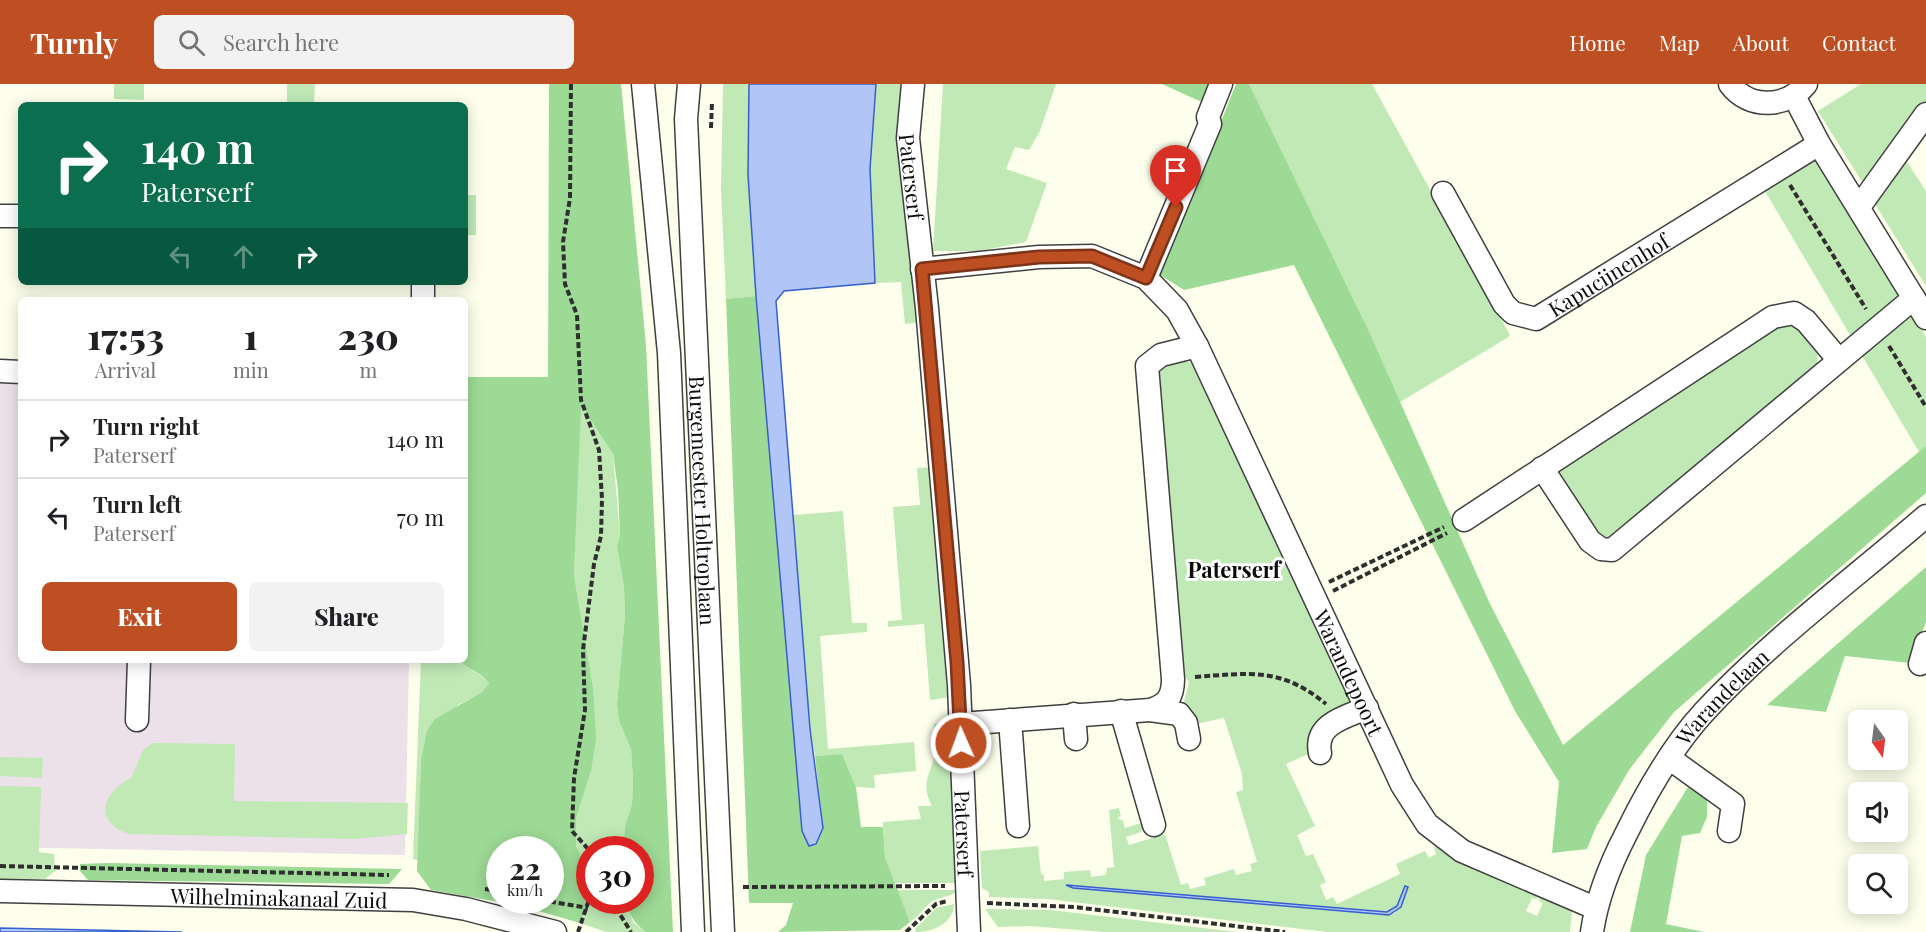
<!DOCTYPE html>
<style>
:root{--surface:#fff;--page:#f2f2f2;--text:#202124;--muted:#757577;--line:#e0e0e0;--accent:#be4f23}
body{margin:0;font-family:"Playfair Display",serif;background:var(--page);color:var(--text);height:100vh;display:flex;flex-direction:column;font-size:22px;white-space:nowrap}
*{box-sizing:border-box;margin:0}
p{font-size:20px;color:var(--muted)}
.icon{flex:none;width:33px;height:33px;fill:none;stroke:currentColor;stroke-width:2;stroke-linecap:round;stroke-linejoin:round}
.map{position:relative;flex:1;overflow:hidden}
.sheet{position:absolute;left:18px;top:213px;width:450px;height:366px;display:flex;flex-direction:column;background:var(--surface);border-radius:9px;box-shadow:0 3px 15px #0003}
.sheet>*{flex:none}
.top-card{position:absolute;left:18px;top:18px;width:450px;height:183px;border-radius:9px;box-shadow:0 3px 15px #0003;background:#0b6e4f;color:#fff;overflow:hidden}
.needle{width:39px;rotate:166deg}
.controls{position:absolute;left:1848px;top:626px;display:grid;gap:12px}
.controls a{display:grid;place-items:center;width:60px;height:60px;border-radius:9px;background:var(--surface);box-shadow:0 3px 15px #0003;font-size:30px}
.speed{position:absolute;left:486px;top:752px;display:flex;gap:12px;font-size:30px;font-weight:700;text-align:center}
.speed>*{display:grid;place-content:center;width:78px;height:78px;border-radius:50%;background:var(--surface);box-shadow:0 3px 15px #0003;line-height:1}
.speed small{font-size:15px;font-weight:400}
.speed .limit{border:9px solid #d22;background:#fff;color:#111}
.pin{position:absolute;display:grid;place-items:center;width:51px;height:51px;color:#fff;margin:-62px -26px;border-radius:50% 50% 50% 0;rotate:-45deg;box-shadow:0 0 6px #0007}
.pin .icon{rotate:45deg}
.me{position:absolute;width:66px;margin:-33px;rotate:358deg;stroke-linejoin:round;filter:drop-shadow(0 0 4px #0008)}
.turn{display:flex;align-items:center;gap:21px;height:126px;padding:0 24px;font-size:27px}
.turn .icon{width:78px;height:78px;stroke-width:2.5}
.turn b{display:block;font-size:42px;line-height:51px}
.lanes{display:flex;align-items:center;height:57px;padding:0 24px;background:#0003;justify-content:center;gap:30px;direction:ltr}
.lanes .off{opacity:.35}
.eta{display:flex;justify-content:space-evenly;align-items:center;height:102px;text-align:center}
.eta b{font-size:36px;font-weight:800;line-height:42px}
.cta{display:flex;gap:12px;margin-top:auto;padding:12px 24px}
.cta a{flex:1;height:69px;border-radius:9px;background:var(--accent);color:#fff;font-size:24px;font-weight:800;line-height:69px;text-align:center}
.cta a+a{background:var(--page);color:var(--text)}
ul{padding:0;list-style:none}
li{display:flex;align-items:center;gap:18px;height:78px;padding:0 24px;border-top:2px solid var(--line)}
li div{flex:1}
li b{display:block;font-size:22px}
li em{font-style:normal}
header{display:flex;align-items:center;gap:36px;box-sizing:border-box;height:84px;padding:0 30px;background:var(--accent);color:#fff}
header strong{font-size:28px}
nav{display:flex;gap:33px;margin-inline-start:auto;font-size:21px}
.search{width:420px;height:54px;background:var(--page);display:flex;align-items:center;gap:15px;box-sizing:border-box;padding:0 21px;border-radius:9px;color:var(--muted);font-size:22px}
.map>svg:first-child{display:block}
.industrial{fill:#ece1e9}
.green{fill:#c0e9b6;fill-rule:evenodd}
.forest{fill:#9dda95;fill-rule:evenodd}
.water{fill:#b1c5f7;stroke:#3760ce;stroke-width:1.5}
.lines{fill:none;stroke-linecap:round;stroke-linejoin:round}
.minor-casing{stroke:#404040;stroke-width:25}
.path{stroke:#2f2f2f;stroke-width:4;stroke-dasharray:6 3;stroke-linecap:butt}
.minor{stroke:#fff;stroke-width:22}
.route-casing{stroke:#7c3317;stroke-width:15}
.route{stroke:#be4f23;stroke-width:10}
.labels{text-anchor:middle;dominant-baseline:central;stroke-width:6;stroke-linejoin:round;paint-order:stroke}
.street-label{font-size:21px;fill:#0d0d0d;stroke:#fff}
.neighbourhood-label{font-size:22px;font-weight:bold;fill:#0d0d0d;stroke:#fff}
</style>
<header>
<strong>Turnly</strong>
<div class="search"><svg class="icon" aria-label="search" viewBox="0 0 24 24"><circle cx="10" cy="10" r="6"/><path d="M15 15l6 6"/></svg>Search here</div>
<nav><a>Home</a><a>Map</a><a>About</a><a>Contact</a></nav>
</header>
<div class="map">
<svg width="1926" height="848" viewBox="0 0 1926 848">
<rect width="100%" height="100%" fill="#fdffec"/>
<polygon class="industrial" points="0,281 21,281 21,576 409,576 405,771 0,763"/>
<g class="green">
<polygon points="114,0 144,0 144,16 114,15"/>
<polygon points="287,0 315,0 314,21 287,21"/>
<polygon points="723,0 749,0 748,91 756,212 726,215 721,106"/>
<polygon points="876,0 902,0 920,238 905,240 901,198 875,199 870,85"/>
<polygon points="943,0 1056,0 1040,47 1029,66 1015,63 1006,85 1047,99 1026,158 979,167 933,167"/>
<polygon points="1249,0 1372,0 1510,251 1507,254 1400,318"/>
<polygon points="1861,0 1926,0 1926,18 1864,101 1818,27"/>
<polygon points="1819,73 1900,212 1853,256 1765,107"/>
<polygon points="1907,78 1926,107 1926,202 1875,120"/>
<rect x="465" y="111" width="11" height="40"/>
<polygon points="1912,230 1926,253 1926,362 1919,368 1860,268"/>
<polygon points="1793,238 1817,268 1818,285 1616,455 1604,454 1578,422 1557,384 1782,239"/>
<path d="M1182 276 1195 280 1351 617C1333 628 1299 642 1310 669L1286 680 1315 742 1297 751 1306 772 1313 770 1326 798 1320 801 1326 816 1333 813 1337 820 1400 790 1396 780 1425 767 1429 774 1436 770 1434 763 1438 761 1538 812 1536 815 1532 814 1526 827 1537 832 1543 819 1539 817 1541 812 1572 826 1570 848H1328L1047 815 989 813V808L982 804 980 767 1038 762 1041 790 1044 791V797L1064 795V788L1090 786 1091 793 1106 791 1107 784 1114 783 1109 726 1119 724 1121 732 1118 733 1120 736 1122 735 1125 744 1141 739 1143 743 1141 748 1126 753 1129 761 1165 750 1181 801 1188 799 1190 805 1206 801 1204 794 1234 785 1236 791 1252 787 1250 780 1257 778 1236 708 1243 706 1242 690 1224 634 1196 640 1183 622 1189 598 1182 589 1157 290 1166 280ZM1066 801 1387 828 1397 822 1405 803 1395 829 1389 830 1073 804Z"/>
<polygon points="580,321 613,370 620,451 617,462 624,503 625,531 617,620 619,637 631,665 633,696 632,720 625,742 623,765 590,765 590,816 626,816 633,838 645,848 606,848 580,839 587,820 588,786 576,762 576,735 591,687 593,603 574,491"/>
<polygon points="933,383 951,613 930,616 924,540 888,543 888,537 902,536 893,423 920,421 917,384"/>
<polygon points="843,427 852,539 867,539 867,548 820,552 828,665 914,658 916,687 874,691 875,704 856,703 842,670 815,672 810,645 793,431"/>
<path d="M421 576H459C468 586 480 588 489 599L482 608 458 621 421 676 418 776 413 775Z"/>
<path d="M934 640H952L958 799H894L885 774 883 738 921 735 918 722H932C920 699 930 692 935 670 937 662 935 649 934 640Z"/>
<path d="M153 659 235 660 234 717 408 719 407 750 354 755 128 750C92 736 103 708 132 693L143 666Z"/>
<polygon points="0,673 43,674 42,694 0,692"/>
<polygon points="0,702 41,703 39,768 54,770 55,787 45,795 0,795"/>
<path d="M897 806H958C950 814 940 812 931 818 923 824 919 833 910 838Z"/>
<path d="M954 820C953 840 932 848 916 848L915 845 936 824Z"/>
<polygon points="985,825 1051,826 1237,848 1105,848 1029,842 998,843"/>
</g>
<g class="forest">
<path d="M549 0H621L646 261 673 848H645C634 838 629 831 626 816H640V765H623L625 742 632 720 633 696 631 665 619 637 617 620 625 531 624 503 617 462 620 451 618 406 613 370 581 322 574 491 593 603 596 655 591 687 576 735V762L588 786 587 820 580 839 521 822 431 806 417 787 421 676 427 647 435 635 482 608 489 599C480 587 468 586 459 576H465V293H548ZM500 765H550V816H500Z"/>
<polygon points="1162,0 1214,0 1206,20"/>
<polygon points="1236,0 1249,0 1369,248 1490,520 1563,661 1926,362 1926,409 1674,628 1629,686 1596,743 1587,765 1552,769 1559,698 1515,627 1294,181 1184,206 1160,191"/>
<polygon points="756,212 778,468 823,744 815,672 842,670 856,703 861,743 883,743 885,774 910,838 900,846 778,848 786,841 793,819 749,819 726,215"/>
<polygon points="1926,483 1926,538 1910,579 1845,572 1826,628 1767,621"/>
<polygon points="1688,703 1707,715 1707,733 1700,749 1682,752 1666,840 1704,848 1630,848 1646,771"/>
<polygon points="80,780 108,779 402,785 389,800 88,796 80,787"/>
</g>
<g class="water">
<polygon points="749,0 876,0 870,85 875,199 784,207 776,217 810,645 823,744 816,760 809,762 802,747 756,212 748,91"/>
<polygon points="1066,801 1387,828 1397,822 1405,802 1408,803 1401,823 1389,831 1073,804"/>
<polygon points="0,844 182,848 0,848"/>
</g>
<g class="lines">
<g class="minor-casing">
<g id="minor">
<polyline points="643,0 669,269 693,848"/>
<path id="s1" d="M689 0 686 35 723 848"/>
<path id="s2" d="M913 0 908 54 927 224 959 601 969 848"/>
<path d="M1730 0C1749 26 1787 24 1806 0"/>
<polyline points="1794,12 1819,60 1926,234"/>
<path id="s3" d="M1443 109 1504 220 1513 229 1536 235 1819 60"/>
<polyline points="1859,123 1926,30"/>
<polyline points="0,132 21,132"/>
<path d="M922 185 1039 173 1092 172 1146 194 1177 226 1197 262 1161 271 1147 282 1173 595C1173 613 1167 621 1150 626L960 640"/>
<polyline points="1146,194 1210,40 1208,33 1221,0"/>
<polyline points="423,216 423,198"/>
<path id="s4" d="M1197 262 1402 701 1427 740 1462 767 1595 824"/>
<polyline points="0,287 21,288"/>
<polyline points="1542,384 1590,457 1601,465 1612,466 1914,214"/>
<polyline points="1464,436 1773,233 1794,229 1806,237 1838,275"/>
<polyline points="1920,580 1926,559"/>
<polyline points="1150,626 1179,630 1186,639 1189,655"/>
<polyline points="1121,627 1154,741"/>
<polyline points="1074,630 1076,655"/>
<polyline points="137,636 139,576"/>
<polyline points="1010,636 1018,742"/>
<path d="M1320 669C1314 640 1345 633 1367 624"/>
<polyline points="1669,674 1733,720 1729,747"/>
<path id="s5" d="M0 807 413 816 466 825 555 848"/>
<path id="s6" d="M1592 848C1597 813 1610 781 1626 750 1647 707 1672 663 1704 628 1771 556 1852 496 1926 432"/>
</g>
</g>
<g class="path">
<polyline points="571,0 570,114 563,158 565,200 577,231 581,316 599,366 602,415 601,452 594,480 583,566 585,626 574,694 572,747 588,765 590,781"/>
<polyline points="711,44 712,18"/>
<polyline points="1790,101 1866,225"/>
<polyline points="1889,262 1926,323"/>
<polyline points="1329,498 1444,443"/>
<polyline points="1333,507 1447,449"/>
<path d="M1195 593C1250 589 1281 583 1326 620"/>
<polyline points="0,782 389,791"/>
<polyline points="743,803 945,802"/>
<polyline points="485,805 500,807"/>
<polyline points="541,816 588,824"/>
<polyline points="611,816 631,848"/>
<polyline points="987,819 1074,823 1285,848"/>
<polyline points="578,848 590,813"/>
<polyline points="906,848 936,820 947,817"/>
</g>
<use href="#minor" class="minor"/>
</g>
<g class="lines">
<g class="route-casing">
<polyline id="route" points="961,659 957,578 922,185 1039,173 1092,172 1146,194 1176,123"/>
</g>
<use href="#route" class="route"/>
</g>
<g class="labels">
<g class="street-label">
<text stroke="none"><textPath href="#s2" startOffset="93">Paterserf</textPath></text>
<text stroke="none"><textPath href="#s3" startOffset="248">Kapucijnenhof</textPath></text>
<text stroke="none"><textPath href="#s1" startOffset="417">Burgemeester Holtroplaan</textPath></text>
<text stroke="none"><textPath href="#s4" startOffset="360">Warandepoort</textPath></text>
<text stroke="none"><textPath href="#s6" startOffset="273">Warandelaan</textPath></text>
<text stroke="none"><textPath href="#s2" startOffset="752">Paterserf</textPath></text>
<text stroke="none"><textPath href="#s5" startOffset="279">Wilhelminakanaal Zuid</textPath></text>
</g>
<g class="neighbourhood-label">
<text x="1234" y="485">Paterserf</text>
</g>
</g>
</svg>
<div class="controls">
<a><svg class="needle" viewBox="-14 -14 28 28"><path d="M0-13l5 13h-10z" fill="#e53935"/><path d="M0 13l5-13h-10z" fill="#757577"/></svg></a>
<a><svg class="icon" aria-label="sound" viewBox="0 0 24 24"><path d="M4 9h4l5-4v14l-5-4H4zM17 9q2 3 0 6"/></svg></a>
<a><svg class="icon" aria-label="search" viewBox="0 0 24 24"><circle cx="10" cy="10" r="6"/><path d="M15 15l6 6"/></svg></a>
</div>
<div class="speed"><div>22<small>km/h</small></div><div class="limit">30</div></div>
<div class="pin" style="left:1176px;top:123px;background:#d93025"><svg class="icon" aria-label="arrive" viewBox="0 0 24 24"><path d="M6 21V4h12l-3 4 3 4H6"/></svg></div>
<svg class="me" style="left:961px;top:659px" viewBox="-20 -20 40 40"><circle r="17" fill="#be4f23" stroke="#fff" stroke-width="3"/><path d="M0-11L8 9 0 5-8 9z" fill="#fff"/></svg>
<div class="top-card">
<div class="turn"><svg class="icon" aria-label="right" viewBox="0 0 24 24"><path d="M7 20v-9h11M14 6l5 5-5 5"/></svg><div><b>140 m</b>Paterserf</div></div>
<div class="lanes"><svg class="icon off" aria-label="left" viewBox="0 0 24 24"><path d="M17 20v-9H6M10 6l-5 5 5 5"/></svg><svg class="icon off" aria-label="ahead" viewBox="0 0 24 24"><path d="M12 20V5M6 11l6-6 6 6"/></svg><svg class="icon" aria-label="right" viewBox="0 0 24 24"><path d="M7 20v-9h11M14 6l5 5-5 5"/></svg></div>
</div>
<section class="sheet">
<div class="eta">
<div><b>17:53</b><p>Arrival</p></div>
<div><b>1</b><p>min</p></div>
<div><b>230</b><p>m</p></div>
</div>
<ul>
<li><svg class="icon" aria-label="right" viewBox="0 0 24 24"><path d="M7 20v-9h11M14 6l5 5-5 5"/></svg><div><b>Turn right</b><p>Paterserf</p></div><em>140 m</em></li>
<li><svg class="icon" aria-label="left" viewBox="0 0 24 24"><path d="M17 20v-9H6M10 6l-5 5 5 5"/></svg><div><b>Turn left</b><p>Paterserf</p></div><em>70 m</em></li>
</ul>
<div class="cta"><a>Exit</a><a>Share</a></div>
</section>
</div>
